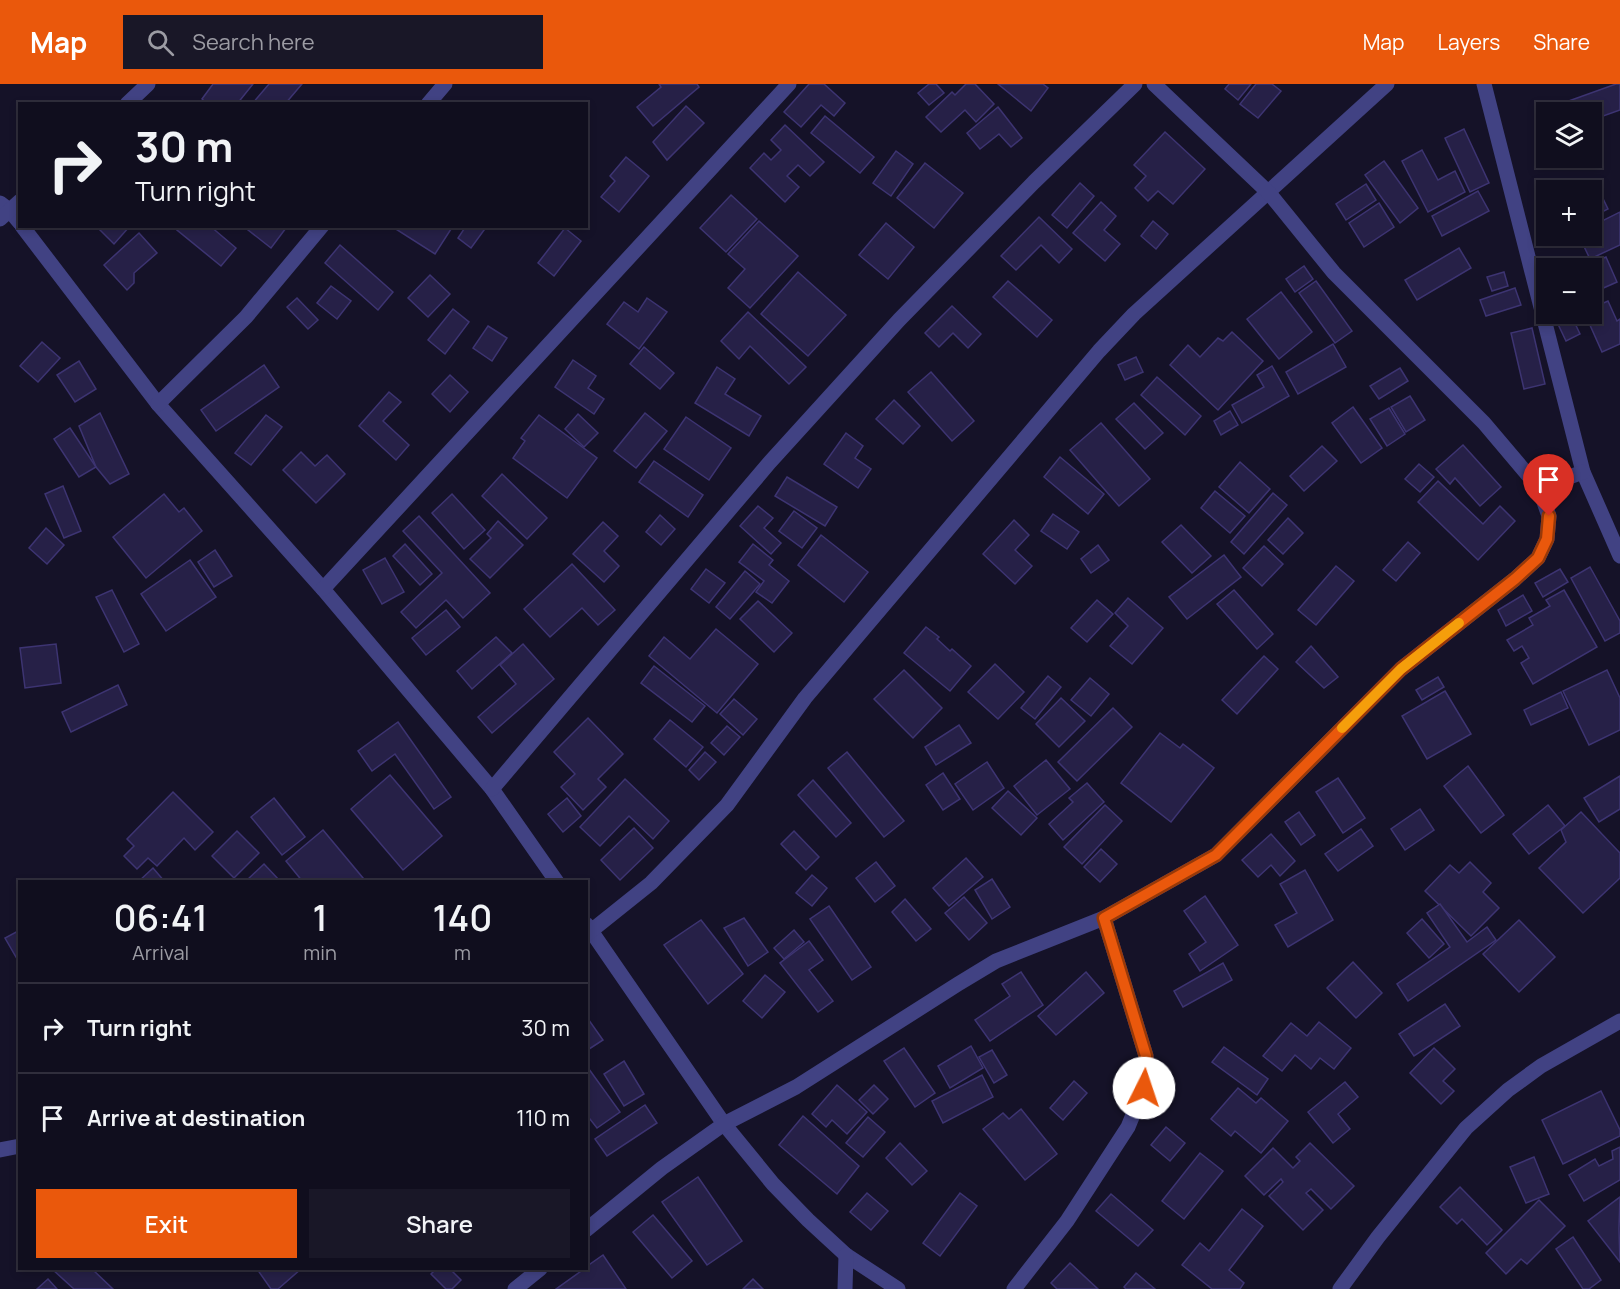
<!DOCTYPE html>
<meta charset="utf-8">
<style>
:root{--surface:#100e1e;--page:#191727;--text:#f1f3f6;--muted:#9c9ca4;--line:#302e3c;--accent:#ea580c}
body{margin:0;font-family:Manrope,sans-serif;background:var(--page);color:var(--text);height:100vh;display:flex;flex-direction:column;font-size:22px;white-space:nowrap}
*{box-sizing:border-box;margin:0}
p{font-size:20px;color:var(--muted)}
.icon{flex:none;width:33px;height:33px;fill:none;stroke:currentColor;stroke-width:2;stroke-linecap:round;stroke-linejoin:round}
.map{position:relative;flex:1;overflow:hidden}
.side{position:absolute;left:18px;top:796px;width:570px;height:390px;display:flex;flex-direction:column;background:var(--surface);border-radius:0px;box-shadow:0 3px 9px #0003,0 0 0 2px var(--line)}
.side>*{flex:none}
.top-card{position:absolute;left:18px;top:18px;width:570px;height:126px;border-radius:0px;box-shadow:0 3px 9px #0003,0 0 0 2px var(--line);background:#100e1e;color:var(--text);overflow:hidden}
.tools{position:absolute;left:1536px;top:18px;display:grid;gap:12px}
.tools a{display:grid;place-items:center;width:66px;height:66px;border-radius:0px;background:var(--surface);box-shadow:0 3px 9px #0003,0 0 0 2px var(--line);font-size:30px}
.pin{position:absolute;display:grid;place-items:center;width:51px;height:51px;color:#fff;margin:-62px -26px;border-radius:50% 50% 50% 0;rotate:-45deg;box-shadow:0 0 6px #0007}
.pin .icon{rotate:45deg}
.me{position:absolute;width:66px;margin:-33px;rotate:4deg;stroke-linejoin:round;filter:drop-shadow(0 0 4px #0008)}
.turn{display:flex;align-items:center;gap:21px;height:126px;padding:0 18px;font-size:27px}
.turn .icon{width:78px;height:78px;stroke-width:2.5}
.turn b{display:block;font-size:42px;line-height:51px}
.eta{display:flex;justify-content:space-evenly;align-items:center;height:102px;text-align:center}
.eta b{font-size:36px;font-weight:600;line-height:42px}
.action{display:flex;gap:12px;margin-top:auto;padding:12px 18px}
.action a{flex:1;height:69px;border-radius:0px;background:var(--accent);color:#fff;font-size:24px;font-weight:600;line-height:69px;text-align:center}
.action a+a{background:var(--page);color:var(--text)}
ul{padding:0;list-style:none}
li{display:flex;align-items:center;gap:18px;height:90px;padding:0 18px;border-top:2px solid var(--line)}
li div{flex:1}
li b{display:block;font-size:22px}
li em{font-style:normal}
header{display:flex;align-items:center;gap:36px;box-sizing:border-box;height:84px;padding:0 30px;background:var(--accent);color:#fff}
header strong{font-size:28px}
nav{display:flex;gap:33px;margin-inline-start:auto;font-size:21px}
.search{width:420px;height:54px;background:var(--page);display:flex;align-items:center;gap:15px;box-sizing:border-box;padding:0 21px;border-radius:0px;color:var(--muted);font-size:22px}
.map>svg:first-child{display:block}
.building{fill:#262047;stroke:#3d3472;stroke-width:1.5}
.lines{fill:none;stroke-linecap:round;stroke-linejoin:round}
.minor{stroke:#414283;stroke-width:15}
.route-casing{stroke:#983908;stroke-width:15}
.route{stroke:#ea580c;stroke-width:10}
.slow{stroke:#f59e0b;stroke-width:10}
</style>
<header>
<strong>Map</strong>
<div class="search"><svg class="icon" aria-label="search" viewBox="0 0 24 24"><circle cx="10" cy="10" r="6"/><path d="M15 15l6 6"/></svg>Search here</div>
<nav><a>Map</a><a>Layers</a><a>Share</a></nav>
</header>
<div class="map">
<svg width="1620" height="1205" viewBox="0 0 1620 1205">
<rect width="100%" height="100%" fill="#151228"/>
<g class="building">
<polygon points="213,0 253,0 237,20 208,20 202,15"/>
<polygon points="269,0 302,0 285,20 252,20"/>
<polygon points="659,0 697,0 699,3 653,42 637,23 661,3"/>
<polygon points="809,0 824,0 845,19 834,32 821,21 801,43 784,28"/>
<polygon points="929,0 936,0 944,9 929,21 918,9"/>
<polygon points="966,0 975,0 994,20 976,38 965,26 941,48 926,33 952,8 955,11"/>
<polygon points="998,0 1043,0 1048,4 1031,27"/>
<polygon points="1229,0 1251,0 1238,16 1225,5"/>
<polygon points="1256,0 1272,0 1281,7 1258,34 1240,20"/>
<polygon points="1616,0 1620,0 1620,26 1592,36 1592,28 1554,28 1552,23"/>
<polygon points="686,22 704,39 667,76 653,58"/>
<polygon points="998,23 1022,54 1011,63 999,50 980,65 967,49"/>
<polygon points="825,32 874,73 860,89 811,49"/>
<polygon points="785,41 824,78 810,92 798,81 787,92 799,103 785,118 750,84 764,69 771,76 781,66 771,56"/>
<polygon points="1464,45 1489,99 1470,108 1445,54"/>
<polygon points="1165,48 1205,85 1173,120 1158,107 1148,117 1135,104 1146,92 1134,81"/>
<polygon points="1422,66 1438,96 1455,87 1465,108 1428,128 1402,77"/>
<polygon points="896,67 913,80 891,112 873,99"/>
<polygon points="626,73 649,92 619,128 601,113 615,97 610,92"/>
<polygon points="1384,77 1418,124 1400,139 1365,91"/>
<polygon points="925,79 963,109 934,144 897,114"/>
<polygon points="1594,96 1608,125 1592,133 1592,106 1573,106"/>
<polygon points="1080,99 1094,112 1067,144 1052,131"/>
<polygon points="1366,100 1376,116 1346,136 1336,120"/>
<polygon points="1478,107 1489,127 1442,152 1432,132"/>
<polygon points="731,111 757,135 726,168 700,144"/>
<polygon points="1101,118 1116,132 1104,146 1120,160 1105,177 1073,149"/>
<polygon points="1379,119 1394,143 1364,163 1349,139"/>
<polygon points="1620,128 1620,161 1590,175 1579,152 1592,152 1592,142"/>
<polygon points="1039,133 1072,165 1059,179 1041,161 1016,186 1001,172"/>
<polygon points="759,137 798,172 750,224 728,204 745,185 728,170"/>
<polygon points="1153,137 1168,150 1156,165 1141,152"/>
<polygon points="886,139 914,163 888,195 859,171"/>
<polygon points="96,142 130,142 114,160"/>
<polygon points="180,142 210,142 236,164 221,182 177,146"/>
<polygon points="243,142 284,142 286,144 271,164"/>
<polygon points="391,142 453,142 435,170"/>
<polygon points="466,142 487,142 471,164 458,154"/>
<polygon points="565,144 581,157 554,192 538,179"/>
<polygon points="139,149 157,169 134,189 134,199 127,206 104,181"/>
<polygon points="340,161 393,208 378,226 325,179"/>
<polygon points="1459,164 1471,184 1417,216 1405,196"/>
<polygon points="1606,173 1617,198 1592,209 1592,184 1580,184"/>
<polygon points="1304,182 1313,195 1295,208 1286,195"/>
<polygon points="798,188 846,231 808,272 761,230"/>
<polygon points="1504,188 1508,202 1492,207 1487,193"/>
<polygon points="430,191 450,210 428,233 408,214"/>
<polygon points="1008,197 1052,236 1037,253 993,213"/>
<polygon points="1316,197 1352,247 1335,259 1299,209"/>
<polygon points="331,202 351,217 337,235 317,219"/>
<polygon points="1515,204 1521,221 1486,232 1480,216"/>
<polygon points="1281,208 1312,248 1279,275 1247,235"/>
<polygon points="297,214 318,236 308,245 287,223"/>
<polygon points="647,214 667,228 639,265 607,240 624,218 638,228"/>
<polygon points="1608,217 1617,237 1620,235 1620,260 1602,268 1585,230 1592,230 1592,224"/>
<polygon points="952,222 981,250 968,264 953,249 939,263 925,249"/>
<polygon points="453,225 469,238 445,270 428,256"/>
<polygon points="748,228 806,283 789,300 750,262 739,275 721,257"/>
<polygon points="1571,231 1580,250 1566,257 1557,238"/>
<polygon points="488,242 507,254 492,277 473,264"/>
<polygon points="1532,244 1545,300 1524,305 1511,249"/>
<polygon points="1232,248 1263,277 1218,326 1170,281 1188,261 1200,273 1218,254 1223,257"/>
<polygon points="42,258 60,274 38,298 20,282"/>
<polygon points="1333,260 1346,283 1298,310 1286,288"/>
<polygon points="644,263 674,289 660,305 630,280"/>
<polygon points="1136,273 1143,288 1125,296 1118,281"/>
<polygon points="573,276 596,292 588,304 604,315 594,330 555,303"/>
<polygon points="79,277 96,305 75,318 57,291"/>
<polygon points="264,281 279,303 216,347 201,326"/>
<polygon points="1272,282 1289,312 1242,339 1232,321 1264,303 1257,291"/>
<polygon points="717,283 735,295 725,310 761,332 749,352 695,319"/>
<polygon points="1400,284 1408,297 1379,315 1370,302"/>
<polygon points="931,288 974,337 952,357 908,308"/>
<polygon points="450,291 468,308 450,328 432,310"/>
<polygon points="1157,293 1201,332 1185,351 1141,311"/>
<polygon points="389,308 401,318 383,337 409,361 396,376 359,342"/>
<polygon points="1410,312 1425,336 1406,348 1391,323"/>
<polygon points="894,316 920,342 903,360 876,335"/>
<polygon points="1134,319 1163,349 1145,365 1116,335"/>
<polygon points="1353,323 1382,364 1361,379 1332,339"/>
<polygon points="1389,324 1405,350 1387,362 1370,335"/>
<polygon points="1230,327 1238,341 1221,351 1214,337"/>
<polygon points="100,329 129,390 110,400 96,383 79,342"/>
<polygon points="645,329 667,347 636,384 614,367"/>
<polygon points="578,330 598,349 584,363 565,345"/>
<polygon points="266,331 282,343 251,381 235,369"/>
<polygon points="539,331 597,374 567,414 513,374 525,357 521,354"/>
<polygon points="686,333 731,364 709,396 664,365"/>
<polygon points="1101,339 1150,395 1119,422 1070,366"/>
<polygon points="70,344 96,383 79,393 54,355"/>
<polygon points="846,349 863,362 855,374 871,385 858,404 824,380"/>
<polygon points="1463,361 1501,403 1480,422 1455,394 1450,400 1436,385"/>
<polygon points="1322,362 1337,377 1304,407 1290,392"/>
<polygon points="301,368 315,382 327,371 345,390 316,419 283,386"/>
<polygon points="1060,373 1104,410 1088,430 1044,393"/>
<polygon points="654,377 703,411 688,433 639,398"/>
<polygon points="1240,378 1270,405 1249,429 1219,403"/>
<polygon points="1419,380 1434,393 1420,408 1405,395"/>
<polygon points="502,390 547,434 527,455 482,412"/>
<polygon points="787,393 837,423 825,442 775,412"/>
<polygon points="1438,397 1483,440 1500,422 1515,437 1478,476 1418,418"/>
<polygon points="63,402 81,447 64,454 45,410"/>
<polygon points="1215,407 1245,432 1230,449 1201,424"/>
<polygon points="1273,409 1287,421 1244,470 1231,458"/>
<polygon points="164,410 179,428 184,424 202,447 146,494 113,453"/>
<polygon points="452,410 485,446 464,465 432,429"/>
<polygon points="758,422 773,434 764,444 781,459 771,470 740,442"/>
<polygon points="794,427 817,444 802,464 779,447"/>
<polygon points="1053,430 1079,448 1067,465 1041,447"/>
<polygon points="660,431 675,445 661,461 646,448"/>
<polygon points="419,432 490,509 463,534 446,516 416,544 401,528 442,489 403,447"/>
<polygon points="1288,434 1303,449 1283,470 1268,456"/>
<polygon points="1014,436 1029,451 1015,466 1032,482 1015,500 983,470"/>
<polygon points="498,437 523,461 490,494 470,475 491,454 487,450"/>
<polygon points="603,438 618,452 604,467 619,482 604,498 573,470"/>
<polygon points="1181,441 1211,472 1192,489 1162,458"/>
<polygon points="46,444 64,461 47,480 29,464"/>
<polygon points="821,451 868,488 844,518 798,481"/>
<polygon points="1408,458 1420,469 1396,497 1383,486"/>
<polygon points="405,460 432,490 420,501 393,472"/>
<polygon points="753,460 773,476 769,481 789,497 772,519 756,508 764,497 739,478"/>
<polygon points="1098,461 1109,476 1091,489 1081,475"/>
<polygon points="1264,462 1283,480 1262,502 1243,484"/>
<polygon points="215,466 232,492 214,503 198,478"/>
<polygon points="1224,471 1241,493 1187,535 1169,513"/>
<polygon points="385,474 404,508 382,520 363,486"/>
<polygon points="190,476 216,513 166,547 141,510"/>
<polygon points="572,480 615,526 598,541 582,524 550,553 524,525"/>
<polygon points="1336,482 1354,497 1316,541 1298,526"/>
<polygon points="1590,483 1620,537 1620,549 1605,557 1571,494"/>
<polygon points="706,485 725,499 709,519 691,505"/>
<polygon points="1560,485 1568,498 1543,513 1535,499"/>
<polygon points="745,487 760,500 730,535 716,523"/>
<polygon points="112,506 139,560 124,568 96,513"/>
<polygon points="1234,506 1273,550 1257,565 1217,520"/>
<polygon points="1564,506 1597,563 1533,600 1521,579 1529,574 1522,562 1514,567 1507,556 1533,541 1529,534 1550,522 1546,516"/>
<polygon points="1523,511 1532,527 1506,542 1498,526"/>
<polygon points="1128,514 1163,544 1132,580 1110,562 1128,542 1115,529"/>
<polygon points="1097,516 1113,530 1087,558 1071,544"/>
<polygon points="758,517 792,549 774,568 740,535"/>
<polygon points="446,526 460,543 426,571 412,554"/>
<polygon points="926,543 939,553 937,555 950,567 952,565 971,582 950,607 904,569"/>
<polygon points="716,545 758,580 717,629 649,572 664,553 690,575"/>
<polygon points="496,553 512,569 472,605 457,587"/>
<polygon points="56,560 61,599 25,604 20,564"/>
<polygon points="523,560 554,595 492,649 478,633 516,600 500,581"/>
<polygon points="1311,562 1338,593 1324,604 1296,578"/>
<polygon points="1264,572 1278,585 1237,630 1222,616"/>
<polygon points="995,580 1024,608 998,635 968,608"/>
<polygon points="654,582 705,622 692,638 641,599"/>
<polygon points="904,586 942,624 913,654 874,615"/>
<polygon points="1607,586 1620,614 1620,646 1589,661 1563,607"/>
<polygon points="1048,592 1061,603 1035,635 1021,624"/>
<polygon points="1438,593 1444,603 1422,616 1416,606"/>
<polygon points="1090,594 1109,610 1091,632 1071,616"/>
<polygon points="118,601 127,621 71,648 62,628"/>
<polygon points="1445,607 1471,650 1427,675 1402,632"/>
<polygon points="1561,608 1568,624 1531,641 1524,626"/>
<polygon points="1061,614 1085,637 1059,663 1036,640"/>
<polygon points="734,615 757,635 743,651 720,630"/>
<polygon points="1113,624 1132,643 1077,697 1058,678"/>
<polygon points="588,634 623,670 598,695 606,703 583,726 561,703 575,690 554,668"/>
<polygon points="670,636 703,663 686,683 654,655"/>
<polygon points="398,638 451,713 434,725 395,670 372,687 358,667"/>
<polygon points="959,641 971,659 936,681 925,663"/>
<polygon points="727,642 740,653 724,671 711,659"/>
<polygon points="1160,649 1180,664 1183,660 1214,684 1171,738 1121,699"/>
<polygon points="705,668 716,678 699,696 689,686"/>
<polygon points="847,668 904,737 884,753 828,684"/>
<polygon points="1046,676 1070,705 1037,731 1014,702"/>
<polygon points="987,678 1004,704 973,726 955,700"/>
<polygon points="1468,682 1504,731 1481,749 1444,702"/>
<polygon points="943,689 960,715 943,726 926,701"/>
<polygon points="390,691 442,752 403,786 351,725"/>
<polygon points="1620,692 1620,725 1599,738 1584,714"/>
<polygon points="1338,694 1365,734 1343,749 1316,708"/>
<polygon points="625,695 669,737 653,755 629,732 600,762 580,743"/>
<polygon points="813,696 851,739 836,753 798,711"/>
<polygon points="1087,699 1104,718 1063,756 1049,740 1073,718 1069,714"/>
<polygon points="1008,707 1037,734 1021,751 992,724"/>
<polygon points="173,708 213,748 195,766 184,754 157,782 148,774 137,785 124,772 134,762 127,755"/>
<polygon points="274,714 305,753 282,771 251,733"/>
<polygon points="567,714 581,732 563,748 548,730"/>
<polygon points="1105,721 1122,737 1082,780 1064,763"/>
<polygon points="1548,721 1565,742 1529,770 1513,750"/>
<polygon points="1420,725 1434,746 1405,766 1391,745"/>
<polygon points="1299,728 1315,751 1301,761 1285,738"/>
<polygon points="1581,728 1620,769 1620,794 1583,829 1539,784 1566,758 1561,746"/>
<polygon points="634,744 653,764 620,796 601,776"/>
<polygon points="1361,745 1373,762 1338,787 1325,770"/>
<polygon points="323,746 363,794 358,798 303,798 286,777"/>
<polygon points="237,747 259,769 234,794 212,772"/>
<polygon points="794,747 819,773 806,786 781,760"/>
<polygon points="1271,750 1295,777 1280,792 1271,781 1258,793 1242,776"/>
<polygon points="1101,765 1117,780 1100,798 1084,783"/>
<polygon points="966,774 983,793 949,822 933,804"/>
<polygon points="876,778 895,802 875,818 856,794"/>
<polygon points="1470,778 1491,799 1483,808 1499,824 1471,852 1425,807 1450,781 1459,789"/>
<polygon points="264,780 280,797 279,798 247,798 246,797"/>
<polygon points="153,784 165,798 138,798"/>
<polygon points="1305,786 1333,836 1288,863 1275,841 1297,829 1280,800"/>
<polygon points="812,791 827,804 812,822 796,809"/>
<polygon points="992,795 1010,823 992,835 975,806"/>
<polygon points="1205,812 1238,861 1200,887 1189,870 1206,858 1184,827"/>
<polygon points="964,813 987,839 969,856 945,829"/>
<polygon points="905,815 931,845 916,857 892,828"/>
<polygon points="1440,820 1467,858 1487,843 1496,856 1408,917 1397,900 1450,863 1427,829"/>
<polygon points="829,822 871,883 852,896 810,835"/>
<polygon points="744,834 768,868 748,882 724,844"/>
<polygon points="1422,835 1444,860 1429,874 1407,849"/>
<polygon points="701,836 743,890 708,920 664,861"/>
<polygon points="1519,836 1555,873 1519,908 1483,870"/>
<polygon points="20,846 20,880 5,854"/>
<polygon points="794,846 804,858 784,875 774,864"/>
<polygon points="809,857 823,876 809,886 833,917 818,928 780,879"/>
<polygon points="1353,878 1382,909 1356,934 1327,904"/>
<polygon points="1223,879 1232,896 1183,923 1174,907"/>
<polygon points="1021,888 1043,921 990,957 975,936 1010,912 1002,900"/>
<polygon points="1086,888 1104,909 1056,951 1038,932"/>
<polygon points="765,891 785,908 762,934 743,917"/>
<polygon points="1445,920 1460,942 1414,972 1399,950"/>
<polygon points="586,932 603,956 586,967"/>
<polygon points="1319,938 1351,964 1334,985 1320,974 1311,985 1295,971 1282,987 1263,972 1291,939 1307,952"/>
<polygon points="971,962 983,984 950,1004 938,982"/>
<polygon points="1224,963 1268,995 1257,1011 1212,978"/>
<polygon points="904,964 935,1009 915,1023 884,977"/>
<polygon points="1434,964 1455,985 1443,997 1454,1007 1441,1020 1410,989"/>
<polygon points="992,966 1007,991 994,999 979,973"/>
<polygon points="624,977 644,1010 624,1022 604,990"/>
<polygon points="586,981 620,1028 597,1044 586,1030"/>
<polygon points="982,991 993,1013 943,1039 932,1017"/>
<polygon points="1074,997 1087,1009 1063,1036 1050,1024"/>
<polygon points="1345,998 1358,1013 1338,1030 1350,1045 1333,1059 1308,1028"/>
<polygon points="837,1001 867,1028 847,1050 832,1036 826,1043 812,1030"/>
<polygon points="874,1001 888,1015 873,1030 859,1016"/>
<polygon points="1238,1004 1256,1019 1261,1014 1288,1037 1261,1069 1235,1047 1231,1052 1211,1035"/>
<polygon points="1601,1007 1620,1046 1620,1052 1563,1080 1542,1036"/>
<polygon points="645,1021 657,1039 607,1072 595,1055"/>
<polygon points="1021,1025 1057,1070 1025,1096 983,1045 1003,1029 1009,1035"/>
<polygon points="803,1032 859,1082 837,1110 779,1061"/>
<polygon points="868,1033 885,1048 863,1073 846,1059"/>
<polygon points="1166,1043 1185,1059 1170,1077 1151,1061"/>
<polygon points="900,1059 927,1087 912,1101 886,1074"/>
<polygon points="1310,1059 1354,1102 1331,1125 1311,1105 1306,1109 1323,1126 1303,1146 1269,1112 1283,1098 1281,1095 1264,1111 1245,1092 1273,1064 1293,1084 1300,1077 1296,1073"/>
<polygon points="1620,1063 1620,1096 1584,1117 1569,1091 1595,1075 1599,1082 1613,1075 1612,1067"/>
<polygon points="1200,1069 1223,1087 1184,1135 1162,1117"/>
<polygon points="1534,1073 1549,1110 1526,1119 1510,1083"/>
<polygon points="698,1093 742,1157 707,1181 662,1118"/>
<polygon points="1460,1103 1502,1146 1487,1161 1462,1135 1457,1140 1440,1123"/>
<polygon points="867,1109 888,1127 871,1146 850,1128"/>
<polygon points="960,1109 977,1122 940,1172 923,1159"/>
<polygon points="1111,1110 1153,1146 1138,1162 1096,1127"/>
<polygon points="1620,1113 1619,1145 1620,1178 1588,1137"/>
<polygon points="1539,1116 1565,1142 1527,1180 1521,1175 1506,1190 1486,1169"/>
<polygon points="1242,1125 1263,1142 1229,1186 1244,1199 1240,1205 1212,1205 1182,1181 1200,1159 1209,1167"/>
<polygon points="653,1131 692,1177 672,1194 633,1148"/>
<polygon points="1573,1153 1601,1196 1589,1205 1583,1205 1556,1165"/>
<polygon points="603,1171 626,1205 556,1205 584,1185 586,1185 586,1183"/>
<polygon points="1070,1179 1098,1205 1057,1205 1051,1199"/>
<polygon points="52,1185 92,1185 113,1205 74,1205"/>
<polygon points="257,1185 301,1185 278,1205 271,1205"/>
<polygon points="436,1185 450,1185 461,1196 452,1205 446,1205 431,1190"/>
<polygon points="1136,1189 1155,1205 1126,1205 1124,1203"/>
<polygon points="48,1195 57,1205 37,1205"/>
<polygon points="753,1195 763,1205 743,1205"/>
</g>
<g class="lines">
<g class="minor">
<polyline points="1484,0 1583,388 1620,472"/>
<polyline points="127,20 148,0"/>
<polyline points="428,20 445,0"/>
<polyline points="0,119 9,126 20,139"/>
<polyline points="0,135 20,117"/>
<polyline points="22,142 158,320 323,505 492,705 557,798"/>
<polyline points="158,320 246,233 322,142"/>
<polyline points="1539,404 1583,388"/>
<polyline points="323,505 789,0"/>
<polyline points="492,705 770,378 899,236 1034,98 1135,0"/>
<polyline points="587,841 724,1040 773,1100 808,1136 846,1171 898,1205"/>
<polyline points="586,851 651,799 727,721 805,614 1099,267 1134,230 1387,0"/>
<polyline points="0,1066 20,1062"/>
<polyline points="586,1146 662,1084 724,1040 796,1003 958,900 996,877 1104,834 1216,771 1401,585 1515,495 1538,474 1547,455 1549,432 1539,404 1484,339 1334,189 1269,109 1154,0"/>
<polyline points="515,1205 540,1185"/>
<polyline points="845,1205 846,1171"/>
<polyline points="1014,1205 1067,1137 1128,1043 1144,1004 1146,972 1104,834"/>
<polyline points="1340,1205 1378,1153 1466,1044 1508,1006 1541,982 1620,937"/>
</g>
</g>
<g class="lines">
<g class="route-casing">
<polyline id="route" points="1144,1004 1146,972 1104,834 1216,771 1401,585 1515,495 1538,474 1547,455 1549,432"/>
</g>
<use href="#route" class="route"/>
<polyline class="slow" points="1342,644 1401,585 1459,539"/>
</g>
</svg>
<div class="tools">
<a><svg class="icon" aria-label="layers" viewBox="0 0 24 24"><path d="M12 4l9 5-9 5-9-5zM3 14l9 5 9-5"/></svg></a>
<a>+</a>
<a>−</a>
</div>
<div class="pin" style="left:1549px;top:432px;background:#d93025"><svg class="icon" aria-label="arrive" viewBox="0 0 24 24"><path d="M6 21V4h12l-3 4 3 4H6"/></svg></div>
<svg class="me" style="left:1144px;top:1004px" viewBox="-20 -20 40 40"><circle r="19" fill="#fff"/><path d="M0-13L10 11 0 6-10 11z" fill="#ea580c"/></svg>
<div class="top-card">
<div class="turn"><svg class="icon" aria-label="right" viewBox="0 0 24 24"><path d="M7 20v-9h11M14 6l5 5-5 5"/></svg><div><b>30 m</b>Turn right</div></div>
</div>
<section class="side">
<div class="eta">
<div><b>06:41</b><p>Arrival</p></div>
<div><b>1</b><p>min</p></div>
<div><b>140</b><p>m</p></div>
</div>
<ul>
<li><svg class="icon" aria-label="right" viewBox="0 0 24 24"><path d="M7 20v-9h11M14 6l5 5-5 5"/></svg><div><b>Turn right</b></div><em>30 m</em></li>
<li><svg class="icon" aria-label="arrive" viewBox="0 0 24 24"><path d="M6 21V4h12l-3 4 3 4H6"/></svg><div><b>Arrive at destination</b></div><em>110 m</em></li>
</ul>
<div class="action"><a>Exit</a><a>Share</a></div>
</section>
</div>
